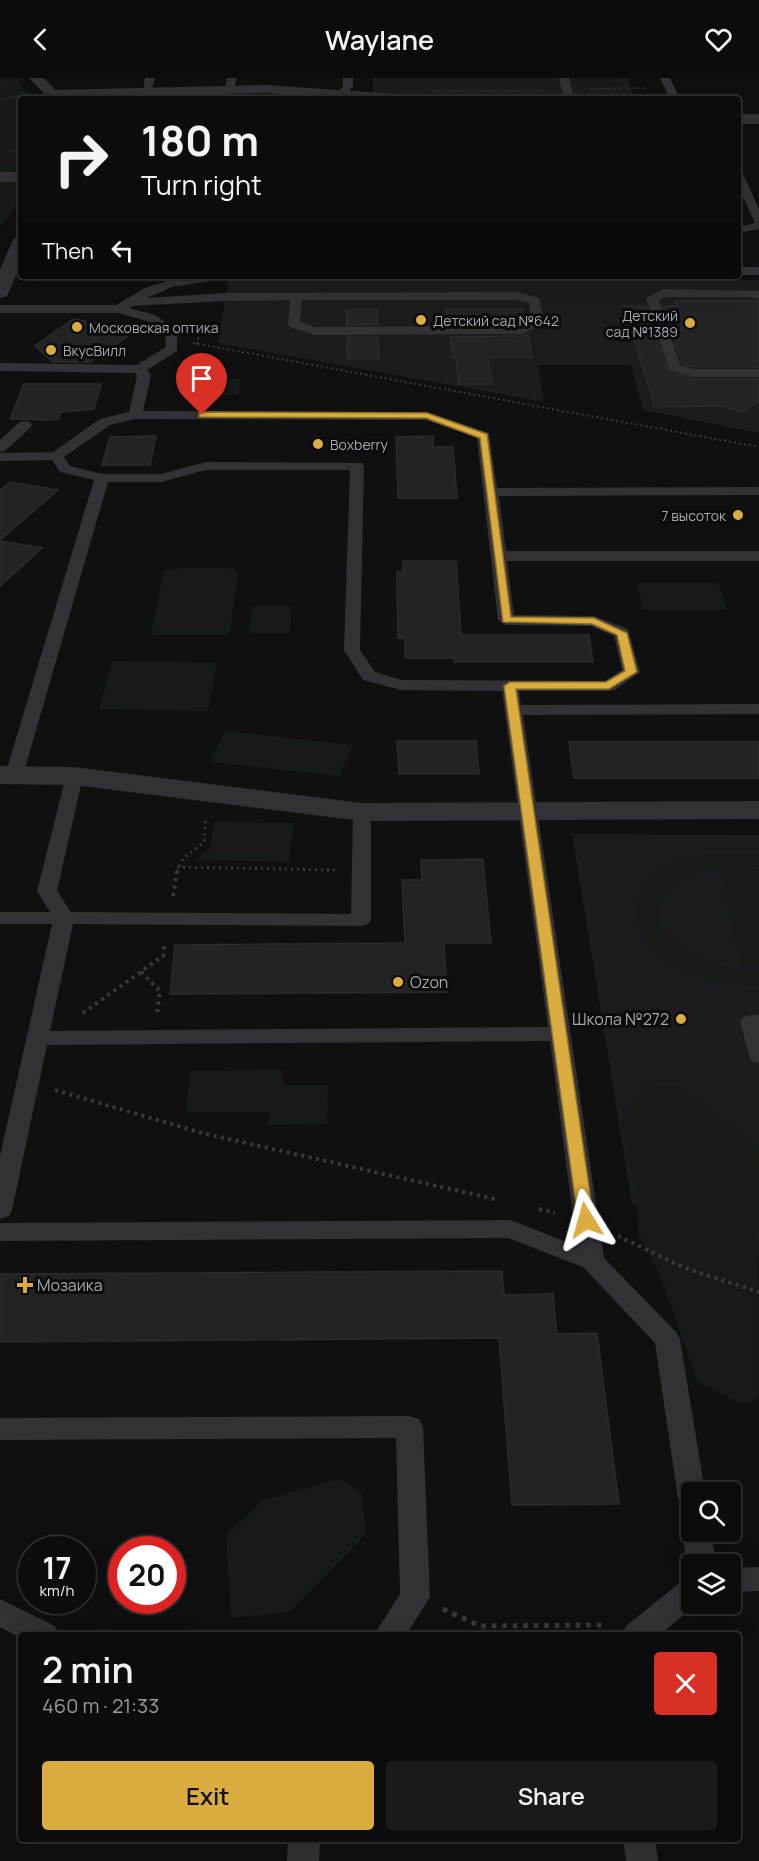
<!DOCTYPE html>
<meta charset="utf-8">
<style>
:root{--surface:#0c0c0d;--page:#1a1a1b;--text:#f1f3f6;--muted:#9a9b9d;--line:#2c2c2e;--accent:#dbac3f}
body{margin:0;font-family:Manrope,sans-serif;background:var(--page);color:var(--text);height:100vh;display:flex;flex-direction:column;font-size:22px;white-space:nowrap}
*{box-sizing:border-box;margin:0}
p{font-size:20px;color:var(--muted)}
.icon{flex:none;width:33px;height:33px;fill:none;stroke:currentColor;stroke-width:2;stroke-linecap:round;stroke-linejoin:round}
.map{position:relative;flex:1;overflow:hidden}
.panel{position:absolute;left:18px;top:1554px;width:723px;height:210px;display:flex;flex-direction:column;background:var(--surface);border-radius:6px;box-shadow:0 6px 24px #0002,0 0 0 2px var(--line)}
.panel>*{flex:none}
.top-card{position:absolute;left:18px;top:18px;width:723px;height:183px;border-radius:6px;box-shadow:0 6px 24px #0002,0 0 0 2px var(--line);background:#0c0c0d;color:var(--text);overflow:hidden}
.tools{position:absolute;left:681px;top:1404px;display:grid;gap:12px}
.tools a{display:grid;place-items:center;width:60px;height:60px;border-radius:6px;background:var(--surface);box-shadow:0 6px 24px #0002,0 0 0 2px var(--line);font-size:30px}
.speed{position:absolute;left:18px;top:1458px;display:flex;gap:12px;font-size:30px;font-weight:700;text-align:center}
.speed>*{display:grid;place-content:center;width:78px;height:78px;border-radius:50%;background:var(--surface);box-shadow:0 6px 24px #0002,0 0 0 2px var(--line);line-height:1}
.speed small{font-size:15px;font-weight:400}
.speed .limit{border:9px solid #d22;background:#fff;color:#111}
.pin{position:absolute;display:grid;place-items:center;width:51px;height:51px;color:#fff;margin:-62px -26px;border-radius:50% 50% 50% 0;rotate:-45deg;box-shadow:0 0 6px #0007}
.pin .icon{rotate:45deg}
.me{position:absolute;width:66px;margin:-33px;rotate:352deg;stroke-linejoin:round;filter:drop-shadow(0 0 4px #0008)}
.turn{display:flex;align-items:center;gap:21px;height:126px;padding:0 24px;font-size:27px}
.turn .icon{width:78px;height:78px;stroke-width:2.5}
.turn b{display:block;font-size:42px;line-height:51px}
.then{display:flex;align-items:center;height:57px;padding:0 24px;background:#0003;gap:12px;font-size:22px}
.round{display:grid;place-items:center;flex:none;width:63px;height:63px;border-radius:6px;background:var(--page)}
.headline{display:flex;align-items:center;justify-content:space-between;height:102px;padding:0 24px}
h1{font-size:36px;font-weight:600;line-height:45px}
.cta{display:flex;gap:12px;margin-top:auto;padding:12px 24px}
.cta a{flex:1;height:69px;border-radius:6px;background:var(--accent);color:#111;font-size:24px;font-weight:600;line-height:69px;text-align:center}
.cta a+a{background:var(--page);color:var(--text)}
header{display:flex;justify-content:space-between;align-items:center;height:78px;padding:0 24px;background:var(--surface);font-size:27px;font-weight:600}
.map>svg:first-child{display:block}
.built{fill:#1c1c1e}
.green{fill:#171b18}
.building{fill:#232325;stroke:#2b2a2d;stroke-width:1.5}
.lines{fill:none;stroke-linecap:round;stroke-linejoin:round}
.path-far4{stroke:#38393d;stroke-width:1.5;stroke-dasharray:1.5 2;stroke-linecap:butt}
.path-far3{stroke:#38393d;stroke-width:2;stroke-dasharray:2 3;stroke-linecap:butt}
.path-far2{stroke:#38393d;stroke-width:3;stroke-dasharray:2 4;stroke-linecap:butt}
.path-far1{stroke:#38393d;stroke-width:4;stroke-dasharray:3 4.5;stroke-linecap:butt}
.path{stroke:#38393d;stroke-width:5;stroke-dasharray:4.5 6;stroke-linecap:butt}
.service{fill:#323236;fill-rule:evenodd}
.minor{fill:#323236;fill-rule:evenodd}
.tertiary{fill:#323236;fill-rule:evenodd}
.route{fill:#dbac3f;stroke:#8e7029;stroke-width:1.5}
.poi-dot{fill:#dbac3f;stroke:#0b0b0c;stroke-width:2}
.labels{text-anchor:middle;dominant-baseline:central;stroke-width:6;stroke-linejoin:round;paint-order:stroke}
.far-poi-label{font-size:14px;fill:#a3a7b1;stroke:#0b0b0c;text-anchor:start}
.poi-label{font-size:16px;fill:#a3a7b1;stroke:#0b0b0c;text-anchor:start}
</style>
<header><svg class="icon" aria-label="back" viewBox="0 0 24 24"><path d="M15 5l-7 7 7 7"/></svg>Waylane<svg class="icon" aria-label="heart" viewBox="0 0 24 24"><path d="M12 20l-8-8c-3-5 5-10 8-4 3-6 11-1 8 4z"/></svg></header>
<div class="map">
<svg width="759" height="1783" viewBox="0 0 759 1783">
<rect width="100%" height="100%" fill="#101011"/>
<g class="built">
<polygon points="373,0 627,0 635,21 452,21 373,15"/>
<polygon points="228,202 759,202 759,355 643,332 631,287 538,287 544,324 218,265"/>
<polygon points="572,756 759,757 759,1177 632,1125"/>
</g>
<g class="green">
<polygon points="0,0 25,0 19,3 32,21 21,21 21,93 0,95"/>
<polygon points="572,0 618,0 621,9 575,9"/>
<path d="M0 102 21 105C21 125 12 135 0 150Z"/>
<polygon points="201,301 241,301 238,317 197,317"/>
<polygon points="177,490 228,490 235,491 239,494 229,557 153,557 152,553 163,495 166,492"/>
<polygon points="636,505 719,505 727,532 643,532"/>
<polygon points="252,528 292,528 290,555 249,555"/>
<polygon points="112,583 217,585 208,633 99,631"/>
<polygon points="226,653 353,667 340,698 210,684"/>
<polygon points="214,744 294,745 289,784 195,782 210,770"/>
<path d="M711 776H759V789C737 789 716 787 695 795 681 800 667 810 662 825 649 871 726 894 759 894V908C723 908 683 898 656 874 626 847 628 811 663 790 677 782 695 779 711 776Z"/>
<polygon points="719,791 759,791 759,890 740,890"/>
<polygon points="284,992 283,1007 328,1007 327,1046 268,1047 269,1034 186,1034 190,993"/>
<polygon points="645,1007 681,1009 758,1068 759,1319 743,1327 698,1304 658,1192 638,1157 637,1124 621,1045"/>
<polygon points="339,1400 362,1415 366,1456 290,1534 231,1540 226,1457 262,1423"/>
</g>
<g class="building">
<polygon points="675,223 759,223 759,289 693,289 682,285 663,228 677,228"/>
<polygon points="624,228 646,228 668,294 692,301 759,301 759,323 743,334 722,328 655,329"/>
<polygon points="446,231 522,231 525,243 520,246 448,246"/>
<polygon points="346,232 377,232 377,246 347,247"/>
<polygon points="73,241 137,252 90,284 53,284 35,268"/>
<polygon points="528,256 532,279 488,279 492,306 459,306 456,280 453,280 450,259 522,258"/>
<polygon points="347,259 378,259 379,281 347,281"/>
<polygon points="24,306 101,306 94,331 61,334 58,342 10,341"/>
<polygon points="156,358 150,387 102,387 110,359"/>
<polygon points="433,358 433,369 453,369 457,420 398,420 396,359"/>
<polygon points="10,404 58,412 0,462 0,412"/>
<polygon points="0,463 42,470 0,508"/>
<polygon points="403,483 456,483 461,557 589,557 593,584 454,584 454,580 405,580 405,560 398,560 397,494 403,494"/>
<polygon points="397,663 476,663 479,696 399,696"/>
<polygon points="569,664 759,664 759,700 574,700"/>
<polygon points="483,781 491,865 444,865 447,914 170,916 175,867 405,865 402,802 422,802 421,782"/>
<polygon points="502,1193 504,1217 553,1216 557,1256 597,1255 619,1426 512,1427 499,1260 0,1264 0,1196"/>
</g>
<g class="lines">
<g class="path-far4">
<polyline points="590,11 645,10"/>
<polyline points="431,13 543,13"/>
<polyline points="0,22 18,18"/>
<polyline points="9,74 21,71"/>
</g>
<g class="path-far3">
<polyline points="193,265 759,369"/>
<polyline points="197,266 201,243"/>
</g>
<g class="path-far2">
<polyline points="177,789 336,792"/>
<polyline points="177,794 183,781 204,764 206,739"/>
</g>
<g class="path-far1">
<polyline points="173,818 177,793"/>
<polyline points="141,894 160,913 157,936"/>
<polyline points="83,935 163,878 165,864"/>
<polyline points="55,1012 202,1055 499,1122"/>
<polyline points="539,1131 555,1135"/>
<polyline points="618,1158 685,1190 759,1214"/>
</g>
<polyline class="path" points="443,1531 480,1548 606,1547"/>
<g class="service">
<polygon points="145,0 155,0 151,15 143,13"/>
<polygon points="227,0 237,0 233,13 225,11"/>
<polygon points="343,0 353,0 353,9 341,19 336,16 343,8"/>
<polygon points="559,0 569,0 574,21 564,21"/>
<polygon points="660,0 670,0 680,21 670,21"/>
<polygon points="738,93 743,96 759,131 759,151 738,155 738,149 755,145 738,108"/>
<rect x="738" y="189" width="21" height="8"/>
<path d="M196 198H223L217 202 172 209 147 220 225 215 518 214 539 220 545 245 522 256 314 257 290 249 288 246 290 222 225 223 133 228 129 230 155 237 177 252V273L147 292 151 298 143 333 427 334 489 355 497 410 759 409V417L499 418 506 473H759V483H507L514 537 594 538 628 551 640 594 615 612 609 613H519L521 627 759 626V636L523 637 604 1180 676 1254 680 1261 705 1414H692V1431L682 1428 678 1420 655 1265 583 1189 508 1160 0 1163V1145L510 1142 577 1168 550 963 47 967 12 1132 9 1138 0 1141V1078L52 846H0V834H50L37 813 67 694H81L83 698 57 813 71 834 351 836 353 734 355 730H369L371 734V842L368 846 361 848 73 846 50 953 548 949 502 613 401 612 363 602 344 572 350 392H206L161 404H108L23 697 21 701H7L5 697 94 402 60 394 52 382 0 383V375L53 374 100 341 129 334 137 298 136 295 0 293V285L137 287 166 269 165 254 147 243 118 235H0V227H116L145 210 170 202ZM302 222H517L529 225 532 243 520 248 315 249 300 244ZM135 341 426 342 477 360 498 542 506 547 591 548 614 558 622 592 605 603 402 602 375 594 360 572 364 388 362 385 206 384 161 396H102L70 388 64 379 110 347Z"/>
<polygon points="664,211 759,213 759,221 752,219 666,219 659,222 680,287 693,291 759,291 759,299 692,299 669,292 646,220"/>
<polygon points="25,343 30,344 32,347 30,350 5,373 0,374 0,362 20,344"/>
<polygon points="751,937 759,937 759,985 751,983 740,944 743,939"/>
<polygon points="409,1338 419,1341 423,1349 430,1519 406,1557 374,1557 400,1516 396,1360 0,1362 0,1340"/>
<path d="M692 1444V1454H711L716 1486H692V1494C685 1480 680 1459 687 1446Z"/>
<polygon points="759,1489 759,1513 730,1514 730,1490"/>
<polygon points="692,1500 692,1526 697,1526 659,1557 622,1557 626,1548 682,1503"/>
<polygon points="0,1521 55,1548 59,1557 21,1557 21,1560 0,1549"/>
<polygon points="288,1761 320,1761 319,1783 287,1783"/>
<polygon points="623,1761 655,1761 658,1783 626,1783"/>
</g>
<g class="minor">
<polygon points="266,7 409,17 416,21 346,21 266,15 54,20 47,16 54,12"/>
<rect x="738" y="36" width="21" height="10"/>
<rect x="0" y="94" width="21" height="10"/>
<polygon points="0,688 74,689 362,725 759,723 759,741 362,743 74,707 0,706"/>
</g>
<g class="tertiary">
<polygon points="29,0 44,0 64,21 49,21"/>
<polygon points="21,159 21,186 9,214 7,218 0,220 0,192 12,164 15,160"/>
</g>
</g>
<polygon class="route" points="202,334 427,335 487,356 511,539 594,540 627,555 637,594 609,611 516,611 594,1142 591,1146 580,1146 578,1142 504,608 510,604 606,604 625,593 617,557 592,546 503,544 480,360 426,340 199,339 199,335"/>
<g class="poi-dot">
<circle cx="421" cy="242" r="6"/>
<circle cx="690" cy="245" r="6"/>
<circle cx="77" cy="249" r="6"/>
<circle cx="51" cy="272" r="6"/>
<circle cx="318" cy="366" r="6"/>
<circle cx="738" cy="437" r="6"/>
<circle cx="398" cy="904" r="6"/>
<circle cx="681" cy="941" r="6"/>
<path d="M22 1198h6v6h6v6h-6v6h-6v-6h-6v-6h6z"/>
</g>
<g class="labels">
<g class="far-poi-label">
<text x="678" y="237" text-anchor="end">Детский<tspan x="678" dy="16">сад №1389</tspan></text>
<text x="433" y="242">Детский сад №642</text>
<text x="89" y="249">Московская оптика</text>
<text x="63" y="272">ВкусВилл</text>
<text x="330" y="366">Boxberry</text>
<text x="726" y="437" text-anchor="end">7 высоток</text>
</g>
<g class="poi-label">
<text x="410" y="904">Ozon</text>
<text x="669" y="941" text-anchor="end">Школа №272</text>
<text x="37" y="1207">Мозаика</text>
</g>
</g>
</svg>
<div class="tools">
<a><svg class="icon" aria-label="search" viewBox="0 0 24 24"><circle cx="10" cy="10" r="6"/><path d="M15 15l6 6"/></svg></a>
<a><svg class="icon" aria-label="layers" viewBox="0 0 24 24"><path d="M12 4l9 5-9 5-9-5zM3 14l9 5 9-5"/></svg></a>
</div>
<div class="speed"><div>17<small>km/h</small></div><div class="limit">20</div></div>
<div class="pin" style="left:202px;top:337px;background:#d93025"><svg class="icon" aria-label="arrive" viewBox="0 0 24 24"><path d="M6 21V4h12l-3 4 3 4H6"/></svg></div>
<svg class="me" style="left:586px;top:1142px" viewBox="-20 -20 40 40"><path d="M0-17L14 15 0 8-14 15z" fill="#dbac3f" stroke="#fff" stroke-width="4"/></svg>
<div class="top-card">
<div class="turn"><svg class="icon" aria-label="right" viewBox="0 0 24 24"><path d="M7 20v-9h11M14 6l5 5-5 5"/></svg><div><b>180 m</b>Turn right</div></div>
<div class="then">Then<svg class="icon" aria-label="left" viewBox="0 0 24 24"><path d="M17 20v-9H6M10 6l-5 5 5 5"/></svg></div>
</div>
<section class="panel">
<div class="headline"><div><h1>2 min</h1><p>460 m · 21:33</p></div><a class="round" style="background:#d93025;color:#fff"><svg class="icon" aria-label="close" viewBox="0 0 24 24"><path d="M6 6l12 12M18 6L6 18"/></svg></a></div>
<div class="cta"><a>Exit</a><a>Share</a></div>
</section>
</div>
